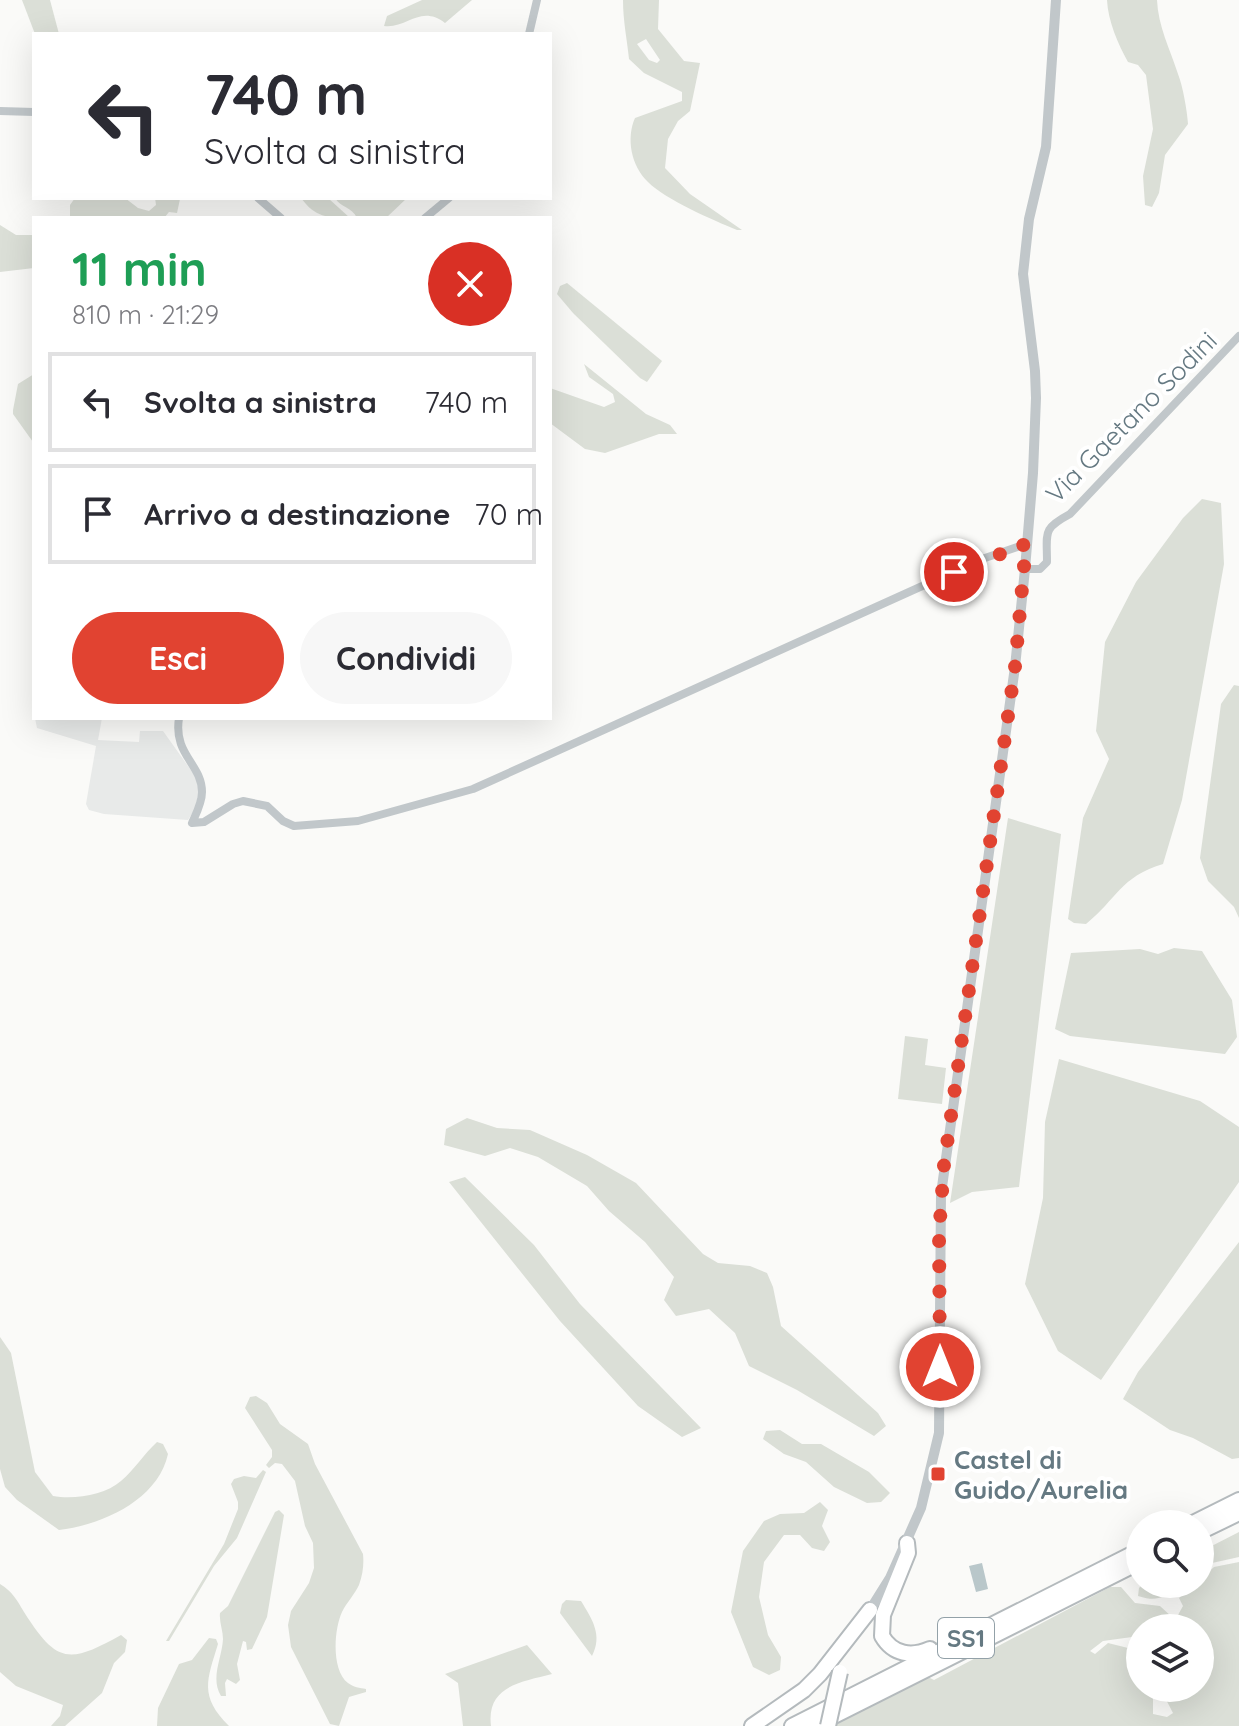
<!DOCTYPE html>
<html lang="it">
<meta charset="utf-8">
<style>
:root{--surface:#fff;--page:#f7f7f7;--text:#2b2b33;--muted:#7c7c81;--line:#e1e1e2;--accent:#e14331}
body{margin:0;font-family:Quicksand,sans-serif;background:var(--page);color:var(--text);height:100vh;display:flex;flex-direction:column;font-size:30px;white-space:nowrap}
*{box-sizing:border-box;margin:0}
p{font-size:26px;color:var(--muted)}
.icon{flex:none;width:44px;height:44px;fill:none;stroke:currentColor;stroke-width:2;stroke-linecap:round;stroke-linejoin:round}
.map{position:relative;flex:1;overflow:hidden}
.details{position:absolute;left:32px;top:216px;width:520px;height:504px;display:flex;flex-direction:column;background:var(--surface);border-radius:0px;box-shadow:0 8px 32px #0002}
.details>*{flex:none}
.guide{position:absolute;left:32px;top:32px;width:520px;height:168px;border-radius:0px;box-shadow:0 8px 32px #0002;background:#fff;color:var(--text);overflow:hidden}
.buttons{position:absolute;left:1126px;top:1510px;display:grid;gap:16px}
.buttons a{display:grid;place-items:center;width:88px;height:88px;border-radius:50%;background:var(--surface);box-shadow:0 8px 32px #0002;font-size:40px}
.pin{position:absolute;display:grid;place-items:center;width:68px;height:68px;color:#fff;margin:-34px;border:4px solid #fff;border-radius:50%;box-shadow:0 2px 8px #0007}
.me{position:absolute;width:88px;margin:-44px;rotate:0deg;stroke-linejoin:round;filter:drop-shadow(0 0 6px #0008)}
.turn{display:flex;align-items:center;gap:28px;height:168px;padding:0 40px;font-size:36px}
.turn .icon{width:104px;height:104px;stroke-width:2.5}
.turn b{display:block;font-size:56px;line-height:68px}
.round{display:grid;place-items:center;flex:none;width:84px;height:84px;border-radius:42px;background:var(--page)}
.summary{display:flex;align-items:center;justify-content:space-between;height:136px;padding:0 40px}
h1{font-size:48px;font-weight:800;line-height:60px;color:#1e9e55}
.primary-button{display:flex;gap:16px;margin-top:auto;padding:16px 40px}
.primary-button a{flex:1;height:92px;border-radius:48px;background:var(--accent);color:#fff;font-size:32px;font-weight:800;line-height:92px;text-align:center}
.primary-button a+a{background:var(--page);color:var(--text)}
ul{padding:0;list-style:none}
li{display:flex;align-items:center;gap:24px;height:100px;margin:0 16px 12px;padding:0 24px;border:4px solid var(--line);border-radius:0px}
li div{flex:1}
li b{display:block;font-size:30px}
li em{font-style:normal}
.map>svg:first-child{display:block}
.built{fill:#e8eae9}
.green{fill:#dbdfd7;fill-rule:evenodd}
.water{fill:#b9c7ca}
.lines{fill:none;stroke-linecap:round;stroke-linejoin:round}
.trunk-casing{stroke:#b4babd;stroke-width:18}
.minor{stroke:#c1c7ca;stroke-width:8}
.tertiary{stroke:#c1c7ca;stroke-width:10}
.trunk{stroke:#fff;stroke-width:14}
.trunk-bridge-casing{stroke:#b4babd;stroke-width:18;stroke-linecap:butt}
.trunk-bridge{stroke:#fff;stroke-width:14}
.route{stroke:#e14331;stroke-width:14;stroke-dasharray:0 25.2}
.poi-dot{fill:#e14331;stroke:#fff;stroke-width:3}
.labels{text-anchor:middle;dominant-baseline:central;stroke-width:8;stroke-linejoin:round;paint-order:stroke}
.shield{fill:#fff;stroke:#93a1a8;stroke-width:2}
.shield-label{font-size:24px;font-weight:bold;fill:#657982}
.street-label{font-size:26px;fill:#657982;stroke:#fff}
.poi-label{font-size:26px;font-weight:bold;fill:#657982;stroke:#fff;text-anchor:start}
</style>
<div class="map">
<svg width="1239" height="1726" viewBox="0 0 1239 1726">
<rect width="100%" height="100%" fill="#fafaf8"/>
<polygon class="built" points="35,718 102,718 98,740 139,742 140,731 163,731 198,780 199,792 195,809 188,820 104,814 89,810 86,804 96,746 37,728"/>
<g class="green">
<polygon points="22,0 50,0 59,34 35,34"/>
<path d="M422 0H472L445 23C420 4 407 29 384 26L387 16Z"/>
<path d="M623 0H659L658 29 684 61 700 63 690 111 678 121 668 139 665 168 690 194 742 230H737C713 220 666 200 648 182 631 166 626 138 635 118L682 101V92L644 73 629 59C627 39 623 21 623 0ZM646 39 660 60 657 63 649 60 637 44Z"/>
<path d="M1107 0H1157C1158 26 1170 49 1178 74 1183 87 1187 110 1188 124L1165 155 1159 193 1152 207 1145 205 1143 176 1153 129 1146 75 1138 65 1128 62C1118 44 1108 21 1107 0Z"/>
<polygon points="75,198 125,198 138,208 149,211 156,205 155,198 180,199 177,213 169,212 164,218 70,218 70,205"/>
<path d="M301 198H328L350 218C327 218 315 217 301 198Z"/>
<path d="M335 198H407L386 218H357C352 207 340 207 335 198Z"/>
<polygon points="0,225 16,235 34,235 34,268 0,272"/>
<polygon points="567,283 662,361 647,382 640,378 573,313 557,294 560,286"/>
<polygon points="584,364 646,414 670,425 677,434 659,434 605,453 585,449 550,423 550,388 604,407 615,402 613,394 589,377"/>
<polygon points="34,374 34,454 33,442 13,414 13,410 18,384"/>
<path d="M1202 499 1221 503 1224 564 1182 800 1163 864C1120 877 1117 899 1086 924L1074 923 1068 919 1083 818 1109 759 1096 731 1105 642 1136 582 1183 518Z"/>
<polygon points="1234,685 1239,686 1239,918 1234,907 1208,881 1200,858 1221,704"/>
<polygon points="1008,818 1061,834 1019,1187 972,1192 950,1203"/>
<polygon points="1174,948 1202,951 1232,1000 1237,1037 1225,1054 1070,1036 1055,1029 1071,953 1140,949 1158,954"/>
<polygon points="905,1036 928,1039 925,1065 946,1068 942,1104 898,1099"/>
<polygon points="1059,1059 1200,1101 1239,1127 1239,1182 1101,1380 1058,1351 1025,1284 1043,1198 1045,1122"/>
<polygon points="467,1118 497,1128 530,1130 587,1155 636,1183 703,1254 718,1263 750,1266 767,1273 773,1287 781,1326 878,1413 886,1426 874,1436 797,1390 749,1366 735,1333 709,1309 676,1316 664,1300 674,1277 645,1242 609,1211 587,1186 538,1157 510,1148 485,1156 444,1145 446,1129"/>
<polygon points="465,1177 534,1245 580,1304 701,1428 682,1437 638,1406 560,1321 449,1182"/>
<polygon points="1239,1242 1239,1458 1232,1459 1193,1438 1170,1430 1123,1399 1138,1372"/>
<path d="M0 1337 11 1353 35 1472 53 1496C74 1500 105 1495 121 1481 134 1470 144 1454 157 1442L163 1444 168 1454C158 1500 102 1525 59 1530L17 1500 5 1487 0 1469Z"/>
<path d="M256 1396 267 1403 280 1424 308 1444 315 1464 363 1554C364 1564 363 1574 359 1585 355 1594 347 1602 342 1612 334 1629 331 1670 348 1683 353 1687 360 1688 366 1689V1692L349 1697 339 1726 330 1724 291 1647 288 1625 291 1611 309 1583 314 1568 313 1543 305 1526 295 1481 282 1464 275 1463 269 1468 266 1465 272 1457V1450L245 1408 250 1397Z"/>
<polygon points="780,1430 802,1444 821,1444 869,1472 890,1493 881,1502 867,1503 834,1487 806,1462 784,1454 763,1439 766,1431"/>
<polygon points="263,1470 266,1472 237,1538 214,1566 169,1641 166,1641 224,1544 238,1509 238,1502 231,1484 234,1479 244,1476 256,1478"/>
<polygon points="820,1502 828,1510 822,1526 830,1542 824,1551 812,1548 800,1535 784,1535 764,1562 759,1597 768,1635 781,1657 780,1670 769,1675 753,1667 731,1612 743,1551 764,1521 780,1514 804,1513"/>
<path d="M279 1510 284 1515 267 1617 252 1649 247 1650 246 1642 243 1641 237 1664 240 1680 236 1684 227 1679 225 1683 226 1696H221C210 1678 222 1658 223 1639 223 1630 219 1622 220 1613L228 1606 275 1512Z"/>
<polygon points="1239,1532 1239,1557 1212,1563 1200,1571 1200,1552"/>
<path d="M1239 1562V1726H833L926 1676 934 1680 1110 1587H1121L1135 1603 1160 1606 1172 1617 1178 1615 1183 1606 1179 1598 1195 1584H1200V1580L1214 1567ZM1140 1628H1200V1688H1160L1173 1713 1167 1717 1153 1714V1695L1150 1688H1140V1664L1136 1650 1108 1643 1095 1654 1090 1651 1103 1641 1132 1637 1140 1644Z"/>
<path d="M0 1584C12 1591 17 1600 24 1612 57 1664 69 1664 121 1635L127 1640 125 1652 114 1663 102 1693 65 1726H51L60 1716 63 1705 16 1686 0 1672Z"/>
<path d="M1143 1584H1185L1178 1593C1160 1595 1160 1603 1138 1596L1139 1588Z"/>
<path d="M566 1600 581 1601C592 1619 603 1635 592 1656L560 1613 562 1604Z"/>
<path d="M209 1638 216 1639 218 1644C207 1680 199 1696 229 1726H157L158 1708 179 1664 192 1660Z"/>
<path d="M527 1645 552 1674C521 1682 486 1686 491 1726H463L458 1683 445 1674Z"/>
</g>
<polygon class="water" points="982,1563 988,1589 976,1592 969,1566"/>
<g class="lines">
<g class="trunk-casing">
<g id="trunk">
<polyline points="1191,1524 1239,1500"/>
<polyline points="1200,1532 1239,1513"/>
<path d="M907 1543 908 1553 883 1615 882 1636C893 1655 912 1657 930 1649"/>
<polyline points="752,1726 804,1690 820,1674 870,1610"/>
<polyline points="792,1726 1140,1550"/>
<polyline points="814,1726 1140,1562"/>
</g>
</g>
<g class="minor">
<polyline points="529,34 537,0"/>
<polyline points="0,111 34,112"/>
<polyline points="258,198 281,218"/>
<polyline points="425,218 449,198"/>
<path d="M1025 569H1040L1047 562C1047 532 1042 529 1070 514L1239 336"/>
<path d="M179 718C173 755 202 764 202 792 202 803 196 814 192 823L204 822 233 804 243 801 267 806 283 821 294 826 358 821 473 789 982 559 1026 544"/>
</g>
<polyline class="tertiary" points="870,1610 890,1578 921,1508 939,1433 941,1194 1015,667 1025,569 1033,473 1036,398 1035,371 1023,274 1029,219 1046,147 1056,0"/>
<use href="#trunk" class="trunk"/>
<g class="trunk-bridge-casing">
<polyline id="trunk-bridge" points="828,1726 840,1672"/>
</g>
<use href="#trunk-bridge" class="trunk-bridge"/>
</g>
<g class="lines">
<polyline class="route" points="940,1367 939,1234 944,1165 1015,667 1026,544 954,572"/>
</g>
<rect class="poi-dot" x="930" y="1466" width="16" height="16" rx="4"/>
<g class="labels">
<rect class="shield" x="938" y="1618" width="56" height="40" rx="6"/>
<g class="shield-label">
<text x="966" y="1638">SS1</text>
</g>
<g class="street-label">
<text transform="translate(1131 417) rotate(-45)">Via Gaetano Sodini</text>
</g>
<g class="poi-label">
<text x="954" y="1459">Castel di<tspan x="954" dy="30">Guido/Aurelia</tspan></text>
</g>
</g>
</svg>
<div class="buttons">
<a><svg class="icon" aria-label="search" viewBox="0 0 24 24"><circle cx="10" cy="10" r="6"/><path d="M15 15l6 6"/></svg></a>
<a><svg class="icon" aria-label="layers" viewBox="0 0 24 24"><path d="M12 4l9 5-9 5-9-5zM3 14l9 5 9-5"/></svg></a>
</div>
<div class="pin" style="left:954px;top:572px;background:#d93025"><svg class="icon" aria-label="arrive" viewBox="0 0 24 24"><path d="M6 21V4h12l-3 4 3 4H6"/></svg></div>
<svg class="me" style="left:940px;top:1367px" viewBox="-20 -20 40 40"><circle r="17" fill="#e14331" stroke="#fff" stroke-width="3"/><path d="M0-11L8 9 0 5-8 9z" fill="#fff"/></svg>
<div class="guide">
<div class="turn"><svg class="icon" aria-label="left" viewBox="0 0 24 24"><path d="M17 20v-9H6M10 6l-5 5 5 5"/></svg><div><b>740 m</b>Svolta a sinistra</div></div>
</div>
<section class="details">
<div class="summary"><div><h1>11 min</h1><p>810 m · 21:29</p></div><a class="round" style="background:#d93025;color:#fff"><svg class="icon" aria-label="close" viewBox="0 0 24 24"><path d="M6 6l12 12M18 6L6 18"/></svg></a></div>
<ul>
<li><svg class="icon" aria-label="left" viewBox="0 0 24 24"><path d="M17 20v-9H6M10 6l-5 5 5 5"/></svg><div><b>Svolta a sinistra</b></div><em>740 m</em></li>
<li><svg class="icon" aria-label="arrive" viewBox="0 0 24 24"><path d="M6 21V4h12l-3 4 3 4H6"/></svg><div><b>Arrivo a destinazione</b></div><em>70 m</em></li>
</ul>
<div class="primary-button"><a>Esci</a><a>Condividi</a></div>
</section>
</div>
